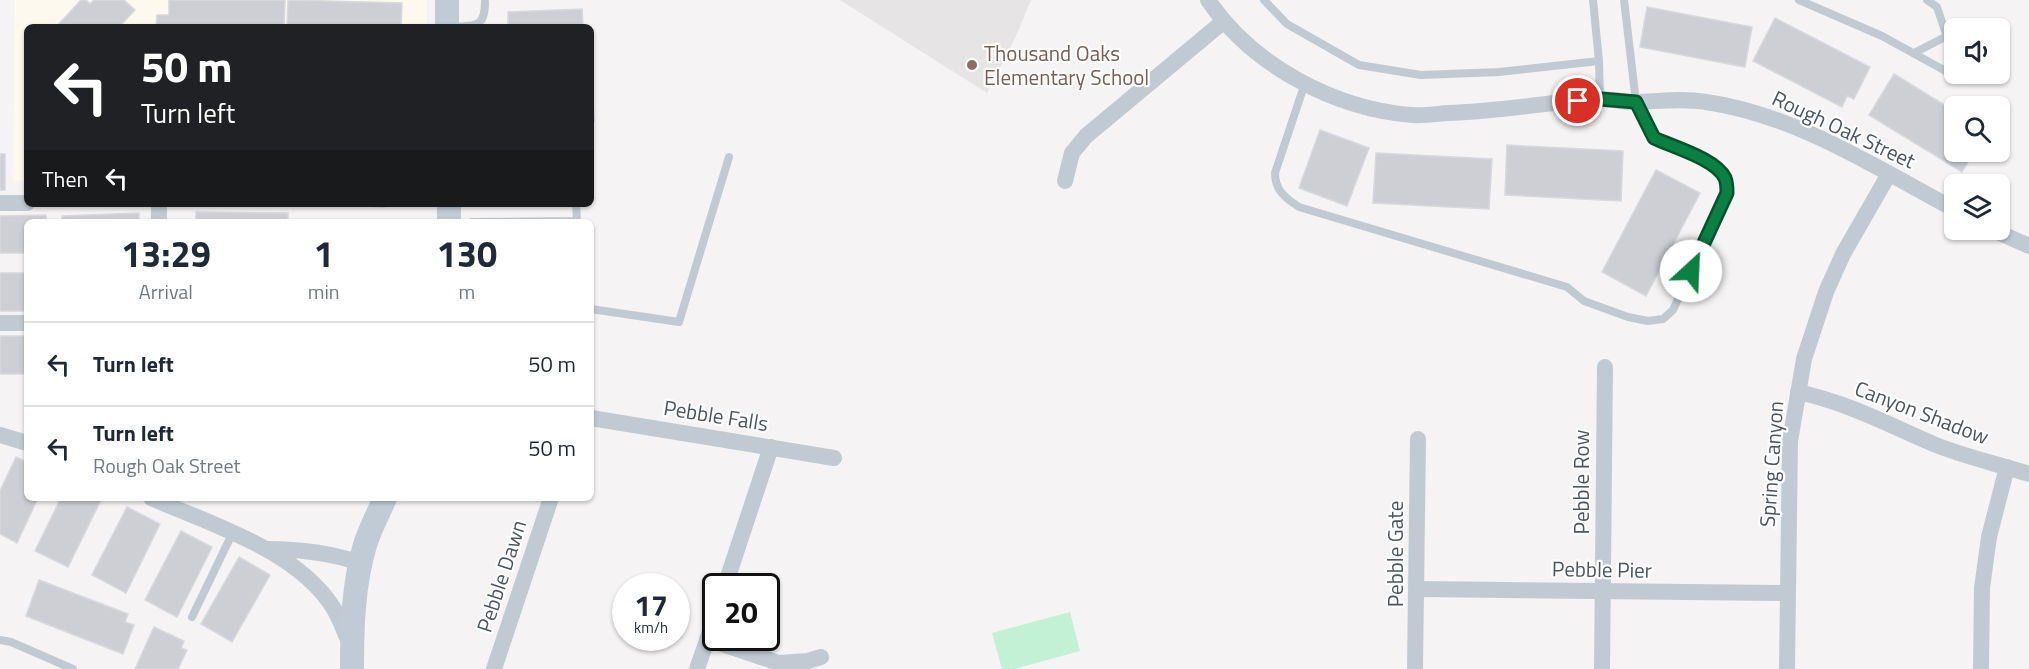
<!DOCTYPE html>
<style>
:root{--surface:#fff;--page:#f6f6f7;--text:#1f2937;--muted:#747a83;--line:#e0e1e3}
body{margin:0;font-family:"Titillium Web",sans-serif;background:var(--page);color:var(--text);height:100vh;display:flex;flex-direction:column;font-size:22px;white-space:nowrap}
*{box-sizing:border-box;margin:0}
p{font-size:20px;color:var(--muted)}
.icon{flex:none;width:33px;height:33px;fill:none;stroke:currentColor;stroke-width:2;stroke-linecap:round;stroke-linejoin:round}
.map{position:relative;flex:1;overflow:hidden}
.drawer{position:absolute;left:24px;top:219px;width:570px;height:282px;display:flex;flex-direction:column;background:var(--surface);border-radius:9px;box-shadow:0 2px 4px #0004}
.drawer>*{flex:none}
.guide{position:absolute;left:24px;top:24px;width:570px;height:183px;border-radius:9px;box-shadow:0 2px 4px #0004;background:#202124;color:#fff;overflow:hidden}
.fabs{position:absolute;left:1944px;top:18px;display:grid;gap:12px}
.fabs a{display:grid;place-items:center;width:66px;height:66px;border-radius:9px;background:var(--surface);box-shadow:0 2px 4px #0004;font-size:30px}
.speed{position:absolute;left:612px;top:573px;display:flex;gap:12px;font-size:30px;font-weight:700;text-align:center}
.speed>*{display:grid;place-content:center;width:78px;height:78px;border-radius:50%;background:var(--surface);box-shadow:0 2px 4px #0004;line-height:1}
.speed small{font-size:15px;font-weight:400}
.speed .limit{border:3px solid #111;border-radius:9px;background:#fff;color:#111}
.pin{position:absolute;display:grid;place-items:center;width:51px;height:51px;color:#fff;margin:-26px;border:3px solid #fff;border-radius:50%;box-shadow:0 2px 6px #0007}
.me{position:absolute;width:66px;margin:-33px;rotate:25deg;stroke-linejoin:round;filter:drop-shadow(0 0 4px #0008)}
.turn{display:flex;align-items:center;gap:21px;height:126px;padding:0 18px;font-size:27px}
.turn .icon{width:78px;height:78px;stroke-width:2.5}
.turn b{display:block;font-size:42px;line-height:51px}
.then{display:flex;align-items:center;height:57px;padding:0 18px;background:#0003;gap:12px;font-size:22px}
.eta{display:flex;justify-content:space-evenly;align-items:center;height:102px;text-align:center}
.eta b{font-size:36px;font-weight:700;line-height:42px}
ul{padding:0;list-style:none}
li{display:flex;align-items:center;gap:18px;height:84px;padding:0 18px;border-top:2px solid var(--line)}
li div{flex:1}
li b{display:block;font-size:22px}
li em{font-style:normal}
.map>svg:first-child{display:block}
.commercial{fill:#fdf9ef}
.education{fill:#e6e4e5}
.green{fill:#c3f1d5}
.building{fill:#cdcfd5;stroke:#d7d9de;stroke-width:1.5}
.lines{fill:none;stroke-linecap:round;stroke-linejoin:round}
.lane{stroke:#c1cad2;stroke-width:8}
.street{stroke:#c1cad2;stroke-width:16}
.secondary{stroke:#c1cbd6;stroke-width:24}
.route-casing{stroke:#07532c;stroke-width:15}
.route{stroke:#0b8043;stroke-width:10}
.education-dot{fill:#8d6e63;stroke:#fff;stroke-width:2}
.labels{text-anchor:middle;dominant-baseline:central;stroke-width:4.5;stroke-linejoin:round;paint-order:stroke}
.education-label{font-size:21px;fill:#785e54;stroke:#fff;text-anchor:start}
.street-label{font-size:21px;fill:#4a5661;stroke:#fff}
</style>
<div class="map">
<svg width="2029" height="669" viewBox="0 0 2029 669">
<rect width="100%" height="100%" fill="#f5f3f3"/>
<polygon class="commercial" points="15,0 427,0 427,27 27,27 27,180 13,181"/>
<polygon class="education" points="840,0 1031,0 1016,36 987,93"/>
<polygon class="green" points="1070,612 1080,651 1014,669 1002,669 992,633"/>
<g class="building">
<polygon points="81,0 86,0 90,4 94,0 124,0 135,10 119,27 56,27"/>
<polygon points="169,0 285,0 284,27 156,27 157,15 169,15"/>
<polygon points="288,0 402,3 401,27 287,27"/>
<polygon points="1647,7 1752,27 1745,67 1640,47"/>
<polygon points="582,9 583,27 508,27 508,12"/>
<polygon points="1775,18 1870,67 1854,99 1847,96 1842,107 1753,61"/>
<polygon points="1894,74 1954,111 1954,152 1974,152 1962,172 1869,115"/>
<polygon points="591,84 592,84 594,121 591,121"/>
<polygon points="1320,130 1369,148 1347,206 1299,188"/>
<polygon points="1507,145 1623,151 1621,201 1505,195"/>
<polygon points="1376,153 1492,159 1489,209 1373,203"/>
<rect x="0" y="154" width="5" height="36"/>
<polygon points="1656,170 1700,193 1646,296 1602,272"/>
<polygon points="330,204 384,204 384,207"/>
<polygon points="196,212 288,213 288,222 196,222"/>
<polygon points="139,213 139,222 62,222 62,216"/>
<polygon points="46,215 46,222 27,222 27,253 0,253 0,216"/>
<rect x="0" y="273" width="27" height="38"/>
<rect x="0" y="336" width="27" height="38"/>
<polygon points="16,457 27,462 27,498 38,498 17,543 0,534 0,491"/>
<polygon points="61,498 102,498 68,567 35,551"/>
<polygon points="127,507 160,524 126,593 92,575"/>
<polygon points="181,531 212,547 177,617 145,600"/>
<polygon points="239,557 270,575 232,642 201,624"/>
<polygon points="39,580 128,614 125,622 134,625 123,654 26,616"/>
<polygon points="154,627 184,641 181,648 187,650 178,669 135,669"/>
</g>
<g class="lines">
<g class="lane">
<polyline points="1264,0 1287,24 1359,65 1421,75 1499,72 1599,61"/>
<polyline points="1593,0 1599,61 1600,99"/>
<polyline points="1799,0 1882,36 1962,80 1960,74"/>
<polyline points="1927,0 1937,7 1954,58"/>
<path d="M450 27C473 25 485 30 485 2"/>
<polyline points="1914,53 1947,36"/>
<path d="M1305 83 1275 173C1275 190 1285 198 1299 207L1567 287 1584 301 1628 317 1648 321 1663 319 1673 310 1727 193C1727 188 1727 183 1725 178 1716 159 1673 147 1654 138L1636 102 1624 0"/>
<polyline points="472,222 577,221 576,204"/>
<polyline points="591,309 679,322 729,157"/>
<polyline points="192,617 232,534"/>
<polyline points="0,640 11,642 73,669"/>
</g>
<g class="street">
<path d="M1208 0C1252 65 1334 109 1412 115 1424 116 1436 114 1448 113 1498 112 1547 102 1597 99 1611 98 1624 103 1638 102 1661 101 1683 98 1706 102 1796 115 1875 167 1954 209"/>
<polyline points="1065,181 1072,153 1086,136 1224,21"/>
<polyline points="0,203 27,203"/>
<polyline points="159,204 159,222"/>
<polyline points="1993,230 2029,246"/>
<polyline points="0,323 27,323"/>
<path d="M1798 392C1849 403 1889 425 1936 445 1966 457 1998 464 2029 474"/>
<polyline points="591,418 834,458"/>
<polyline points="0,435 27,443"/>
<path d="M151 498C211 524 299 551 334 609 340 619 344 631 349 642"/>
<path d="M268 549C300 549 330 553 361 563"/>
<polyline points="725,586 771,447"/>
<polyline points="1417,589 1788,593"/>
<polyline points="707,639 779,663 808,661 821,657"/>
<polyline points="494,669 551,498"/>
<polyline points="697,669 716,614"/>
<polyline points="1415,669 1418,439"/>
<polyline points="1602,669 1605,367"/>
<polyline points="1787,669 1790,441 1804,359 1826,292 1843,254 1889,174"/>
<polyline points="1981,669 1982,588 1989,537 2007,467"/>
</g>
<g class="secondary">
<polyline points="447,0 447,27"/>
<polyline points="449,204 449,222"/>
<path d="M352 669C352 628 353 585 365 545 370 529 378 514 385 498"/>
</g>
</g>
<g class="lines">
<g class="route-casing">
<path id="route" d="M1578 101 1600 99 1636 102 1654 138C1673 147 1716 159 1725 178 1727 183 1727 188 1727 193L1691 271"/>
</g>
<use href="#route" class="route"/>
</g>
<circle class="education-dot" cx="972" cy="65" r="6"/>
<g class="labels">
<g class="education-label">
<text x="984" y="53">Thousand Oaks<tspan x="984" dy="24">Elementary School</tspan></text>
</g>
<g class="street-label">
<text transform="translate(1844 129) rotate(25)">Rough Oak Street</text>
<text transform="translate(1922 412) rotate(21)">Canyon Shadow</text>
<text transform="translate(716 415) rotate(9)">Pebble Falls</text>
<text transform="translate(1771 464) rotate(-86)">Spring Canyon</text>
<text transform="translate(1581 482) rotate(-90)">Pebble Row</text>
<text transform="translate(1395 554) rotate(-90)">Pebble Gate</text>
<text transform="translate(1602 569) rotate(1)">Pebble Pier</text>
<text transform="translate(501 576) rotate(-72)">Pebble Dawn</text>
</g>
</g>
</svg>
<div class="fabs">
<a><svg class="icon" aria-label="sound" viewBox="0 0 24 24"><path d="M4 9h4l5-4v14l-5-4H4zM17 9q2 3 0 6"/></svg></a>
<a><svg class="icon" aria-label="search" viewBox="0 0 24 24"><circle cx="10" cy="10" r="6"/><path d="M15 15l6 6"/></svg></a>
<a><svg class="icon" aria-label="layers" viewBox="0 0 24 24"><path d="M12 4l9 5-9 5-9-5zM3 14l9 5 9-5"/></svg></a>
</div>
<div class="speed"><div>17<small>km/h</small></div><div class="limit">20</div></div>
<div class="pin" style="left:1578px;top:101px;background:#d93025"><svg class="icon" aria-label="arrive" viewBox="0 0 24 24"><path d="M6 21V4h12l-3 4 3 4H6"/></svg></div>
<svg class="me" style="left:1691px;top:271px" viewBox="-20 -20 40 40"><circle r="19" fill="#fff"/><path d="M0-13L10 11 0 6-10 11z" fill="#0b8043"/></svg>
<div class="guide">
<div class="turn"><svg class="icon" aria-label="left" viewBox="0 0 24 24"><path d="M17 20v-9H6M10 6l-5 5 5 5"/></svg><div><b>50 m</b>Turn left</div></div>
<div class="then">Then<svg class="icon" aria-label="left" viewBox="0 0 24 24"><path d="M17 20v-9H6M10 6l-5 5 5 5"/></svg></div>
</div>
<section class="drawer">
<div class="eta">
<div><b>13:29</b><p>Arrival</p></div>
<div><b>1</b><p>min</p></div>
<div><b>130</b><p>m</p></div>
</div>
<ul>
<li><svg class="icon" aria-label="left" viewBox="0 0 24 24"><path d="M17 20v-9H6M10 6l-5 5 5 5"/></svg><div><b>Turn left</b></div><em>50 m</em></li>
<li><svg class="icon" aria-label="left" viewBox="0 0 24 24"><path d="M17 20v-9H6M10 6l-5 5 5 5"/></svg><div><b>Turn left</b><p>Rough Oak Street</p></div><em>50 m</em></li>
</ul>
</section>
</div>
